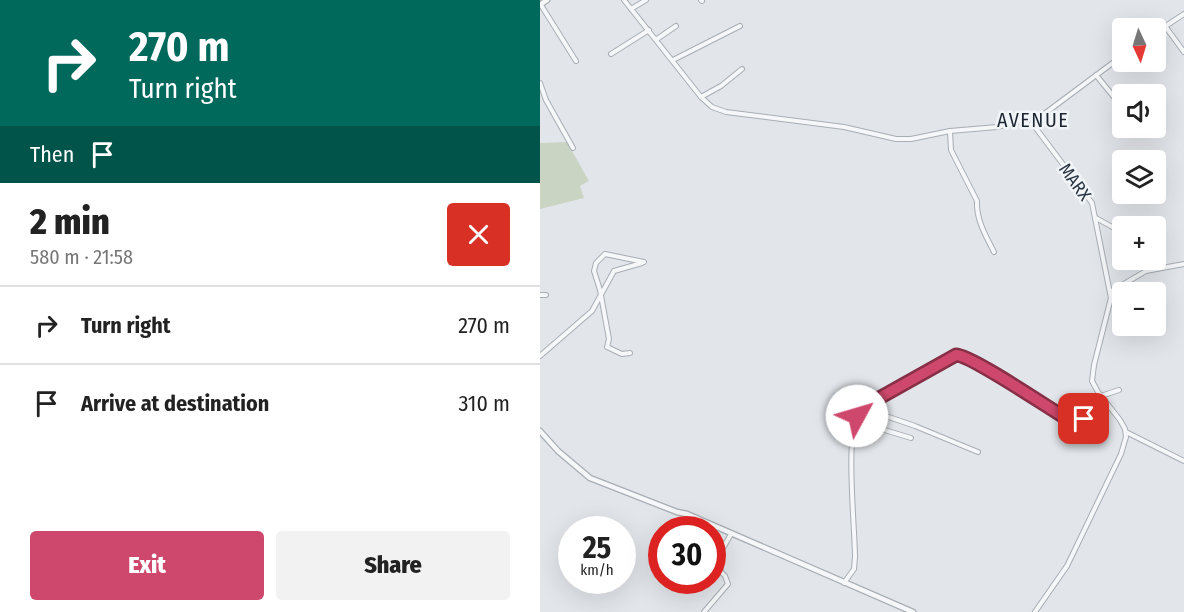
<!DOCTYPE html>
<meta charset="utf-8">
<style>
:root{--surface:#fff;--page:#f2f2f2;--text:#222;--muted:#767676;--line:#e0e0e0;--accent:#ce486d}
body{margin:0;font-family:"Fira Sans Condensed",sans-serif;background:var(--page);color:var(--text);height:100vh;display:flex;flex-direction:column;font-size:22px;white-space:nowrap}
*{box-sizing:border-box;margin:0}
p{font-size:20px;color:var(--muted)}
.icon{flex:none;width:33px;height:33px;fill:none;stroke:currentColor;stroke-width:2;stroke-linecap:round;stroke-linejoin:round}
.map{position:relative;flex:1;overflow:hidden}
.drawer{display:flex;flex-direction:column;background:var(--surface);width:540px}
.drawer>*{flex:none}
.top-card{background:#00695c;color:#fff;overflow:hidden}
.needle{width:39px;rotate:176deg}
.tools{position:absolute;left:572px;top:18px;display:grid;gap:12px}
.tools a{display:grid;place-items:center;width:54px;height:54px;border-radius:6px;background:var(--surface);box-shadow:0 6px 24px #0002;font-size:30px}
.speed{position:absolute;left:18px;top:516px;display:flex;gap:12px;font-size:30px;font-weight:700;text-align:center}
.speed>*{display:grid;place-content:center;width:78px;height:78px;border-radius:50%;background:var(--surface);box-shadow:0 6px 24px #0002;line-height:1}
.speed small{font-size:15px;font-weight:400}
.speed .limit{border:9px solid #d22;background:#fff;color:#111}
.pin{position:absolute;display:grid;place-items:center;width:51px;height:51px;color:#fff;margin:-26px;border-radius:12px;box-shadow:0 3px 9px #0006}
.me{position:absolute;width:66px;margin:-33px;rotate:51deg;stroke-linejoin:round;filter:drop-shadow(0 0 4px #0008)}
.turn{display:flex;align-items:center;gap:21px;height:126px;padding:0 30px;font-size:27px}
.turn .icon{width:78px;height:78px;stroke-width:2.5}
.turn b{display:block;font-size:42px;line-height:51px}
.then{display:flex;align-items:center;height:57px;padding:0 30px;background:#0003;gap:12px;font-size:22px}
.round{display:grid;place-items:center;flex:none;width:63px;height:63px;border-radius:6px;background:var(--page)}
.summary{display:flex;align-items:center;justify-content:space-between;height:102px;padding:0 30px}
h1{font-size:36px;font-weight:800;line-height:45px}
.button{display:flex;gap:12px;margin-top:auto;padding:12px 30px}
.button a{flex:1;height:69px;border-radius:6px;background:var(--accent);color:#fff;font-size:24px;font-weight:800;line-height:69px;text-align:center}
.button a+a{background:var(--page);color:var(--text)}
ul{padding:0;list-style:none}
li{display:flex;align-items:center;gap:18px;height:78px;padding:0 30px;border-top:2px solid var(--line)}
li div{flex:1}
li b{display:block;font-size:22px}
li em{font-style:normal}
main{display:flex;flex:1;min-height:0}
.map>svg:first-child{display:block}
.green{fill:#cad4c3}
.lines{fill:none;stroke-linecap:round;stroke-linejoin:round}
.minor-casing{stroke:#a7aeb4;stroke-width:6}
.tertiary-casing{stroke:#a7aeb4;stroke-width:7}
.minor{stroke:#f5f7f9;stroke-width:4}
.tertiary{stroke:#f5f7f9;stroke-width:4.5}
.route-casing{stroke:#862f47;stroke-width:15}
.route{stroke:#ce486d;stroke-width:10}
.labels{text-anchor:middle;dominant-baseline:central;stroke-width:5;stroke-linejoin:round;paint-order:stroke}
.street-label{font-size:18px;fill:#2a3642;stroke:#f2f5f8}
.neighbourhood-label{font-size:20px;letter-spacing:1.5px;fill:#1c2733;stroke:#f2f5f8}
</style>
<main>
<section class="drawer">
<div class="top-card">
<div class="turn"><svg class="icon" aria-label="right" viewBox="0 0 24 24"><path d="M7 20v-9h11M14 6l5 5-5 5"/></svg><div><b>270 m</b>Turn right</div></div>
<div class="then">Then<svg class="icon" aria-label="arrive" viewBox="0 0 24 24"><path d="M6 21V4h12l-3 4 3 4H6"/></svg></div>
</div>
<div class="summary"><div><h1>2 min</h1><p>580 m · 21:58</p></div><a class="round" style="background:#d93025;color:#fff"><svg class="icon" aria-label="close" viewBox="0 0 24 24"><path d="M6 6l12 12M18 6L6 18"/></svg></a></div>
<ul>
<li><svg class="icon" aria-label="right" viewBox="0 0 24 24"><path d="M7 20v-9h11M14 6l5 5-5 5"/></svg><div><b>Turn right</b></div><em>270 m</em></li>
<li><svg class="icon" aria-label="arrive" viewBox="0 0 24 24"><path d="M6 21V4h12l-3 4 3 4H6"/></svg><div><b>Arrive at destination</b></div><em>310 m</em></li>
</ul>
<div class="button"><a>Exit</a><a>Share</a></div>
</section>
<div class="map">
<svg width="644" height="612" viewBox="0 0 644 612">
<rect width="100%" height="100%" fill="#e2e6ea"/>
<polygon class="green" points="27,142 49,181 40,186 44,198 0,209 0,143"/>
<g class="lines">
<g class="minor-casing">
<g id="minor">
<polyline points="84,0 161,97 172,107 186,112 304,127 356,139 371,139 410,131 457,127 481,121"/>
<polyline points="161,0 162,1"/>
<polyline points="1,5 36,61"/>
<polyline points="91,9 106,0"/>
<polyline points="625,26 644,52"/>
<polyline points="615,33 644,14"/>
<polyline points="117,39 136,26"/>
<polyline points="71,54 109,30"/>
<polyline points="133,60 200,26"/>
<polyline points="556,75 582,107"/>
<polyline points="0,83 6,100 33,148"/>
<polyline points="161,97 181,86 202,69"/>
<path d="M410 131 411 150 437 201C436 220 446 236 454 252"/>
<polyline points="556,218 574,228"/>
<polyline points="570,292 606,271 644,264"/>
<polyline points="0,295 6,295"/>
<polyline points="90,353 82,354 67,347 69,339 60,290 54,271 56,263 65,254 104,262"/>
<polyline points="0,356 52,311 74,271 102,263"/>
<polyline points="332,403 343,415 375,426 438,452"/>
<polyline points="315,421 371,438"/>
<polyline points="586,432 644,461"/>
<path d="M304 583 314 569 315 557C315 530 305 433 318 415 331 397 393 368 415 355 431 355 510 408 529 420L544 419 553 410 561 396 579 390"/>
<polyline points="164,612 188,584 185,576 174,564 191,534"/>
<polyline points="495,612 527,566 581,454 586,437 585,429 580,420 558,392 552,381 554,365 571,298 552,203 492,123 582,56"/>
</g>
</g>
<g class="tertiary-casing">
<g id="tertiary">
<polyline points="0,5 7,0"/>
<polyline points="0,431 18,451 50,478 137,512 147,514 373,612"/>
</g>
</g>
<use href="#minor" class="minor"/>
<use href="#tertiary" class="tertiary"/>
</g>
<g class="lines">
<g class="route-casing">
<path id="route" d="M317 416 341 397 416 355C431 355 510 409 529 420L544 419"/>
</g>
<use href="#route" class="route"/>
</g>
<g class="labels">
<g class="street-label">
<text transform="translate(535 182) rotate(54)">MARX</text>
</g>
<g class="neighbourhood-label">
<text x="493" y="120">AVENUE</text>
</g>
</g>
</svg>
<div class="tools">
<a><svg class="needle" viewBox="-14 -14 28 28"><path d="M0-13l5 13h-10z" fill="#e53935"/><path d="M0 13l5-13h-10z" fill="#767676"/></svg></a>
<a><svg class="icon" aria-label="sound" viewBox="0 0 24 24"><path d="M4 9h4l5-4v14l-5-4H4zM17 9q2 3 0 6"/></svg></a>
<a><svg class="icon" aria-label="layers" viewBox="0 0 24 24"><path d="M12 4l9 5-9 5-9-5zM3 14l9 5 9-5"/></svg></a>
<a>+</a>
<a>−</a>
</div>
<div class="speed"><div>25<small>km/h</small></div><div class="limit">30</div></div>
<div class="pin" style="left:544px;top:419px;background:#d93025"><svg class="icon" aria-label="arrive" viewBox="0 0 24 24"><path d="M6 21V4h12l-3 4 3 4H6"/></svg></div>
<svg class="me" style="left:317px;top:416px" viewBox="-20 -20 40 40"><circle r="19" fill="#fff"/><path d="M0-13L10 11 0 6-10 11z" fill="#ce486d"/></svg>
</div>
</main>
